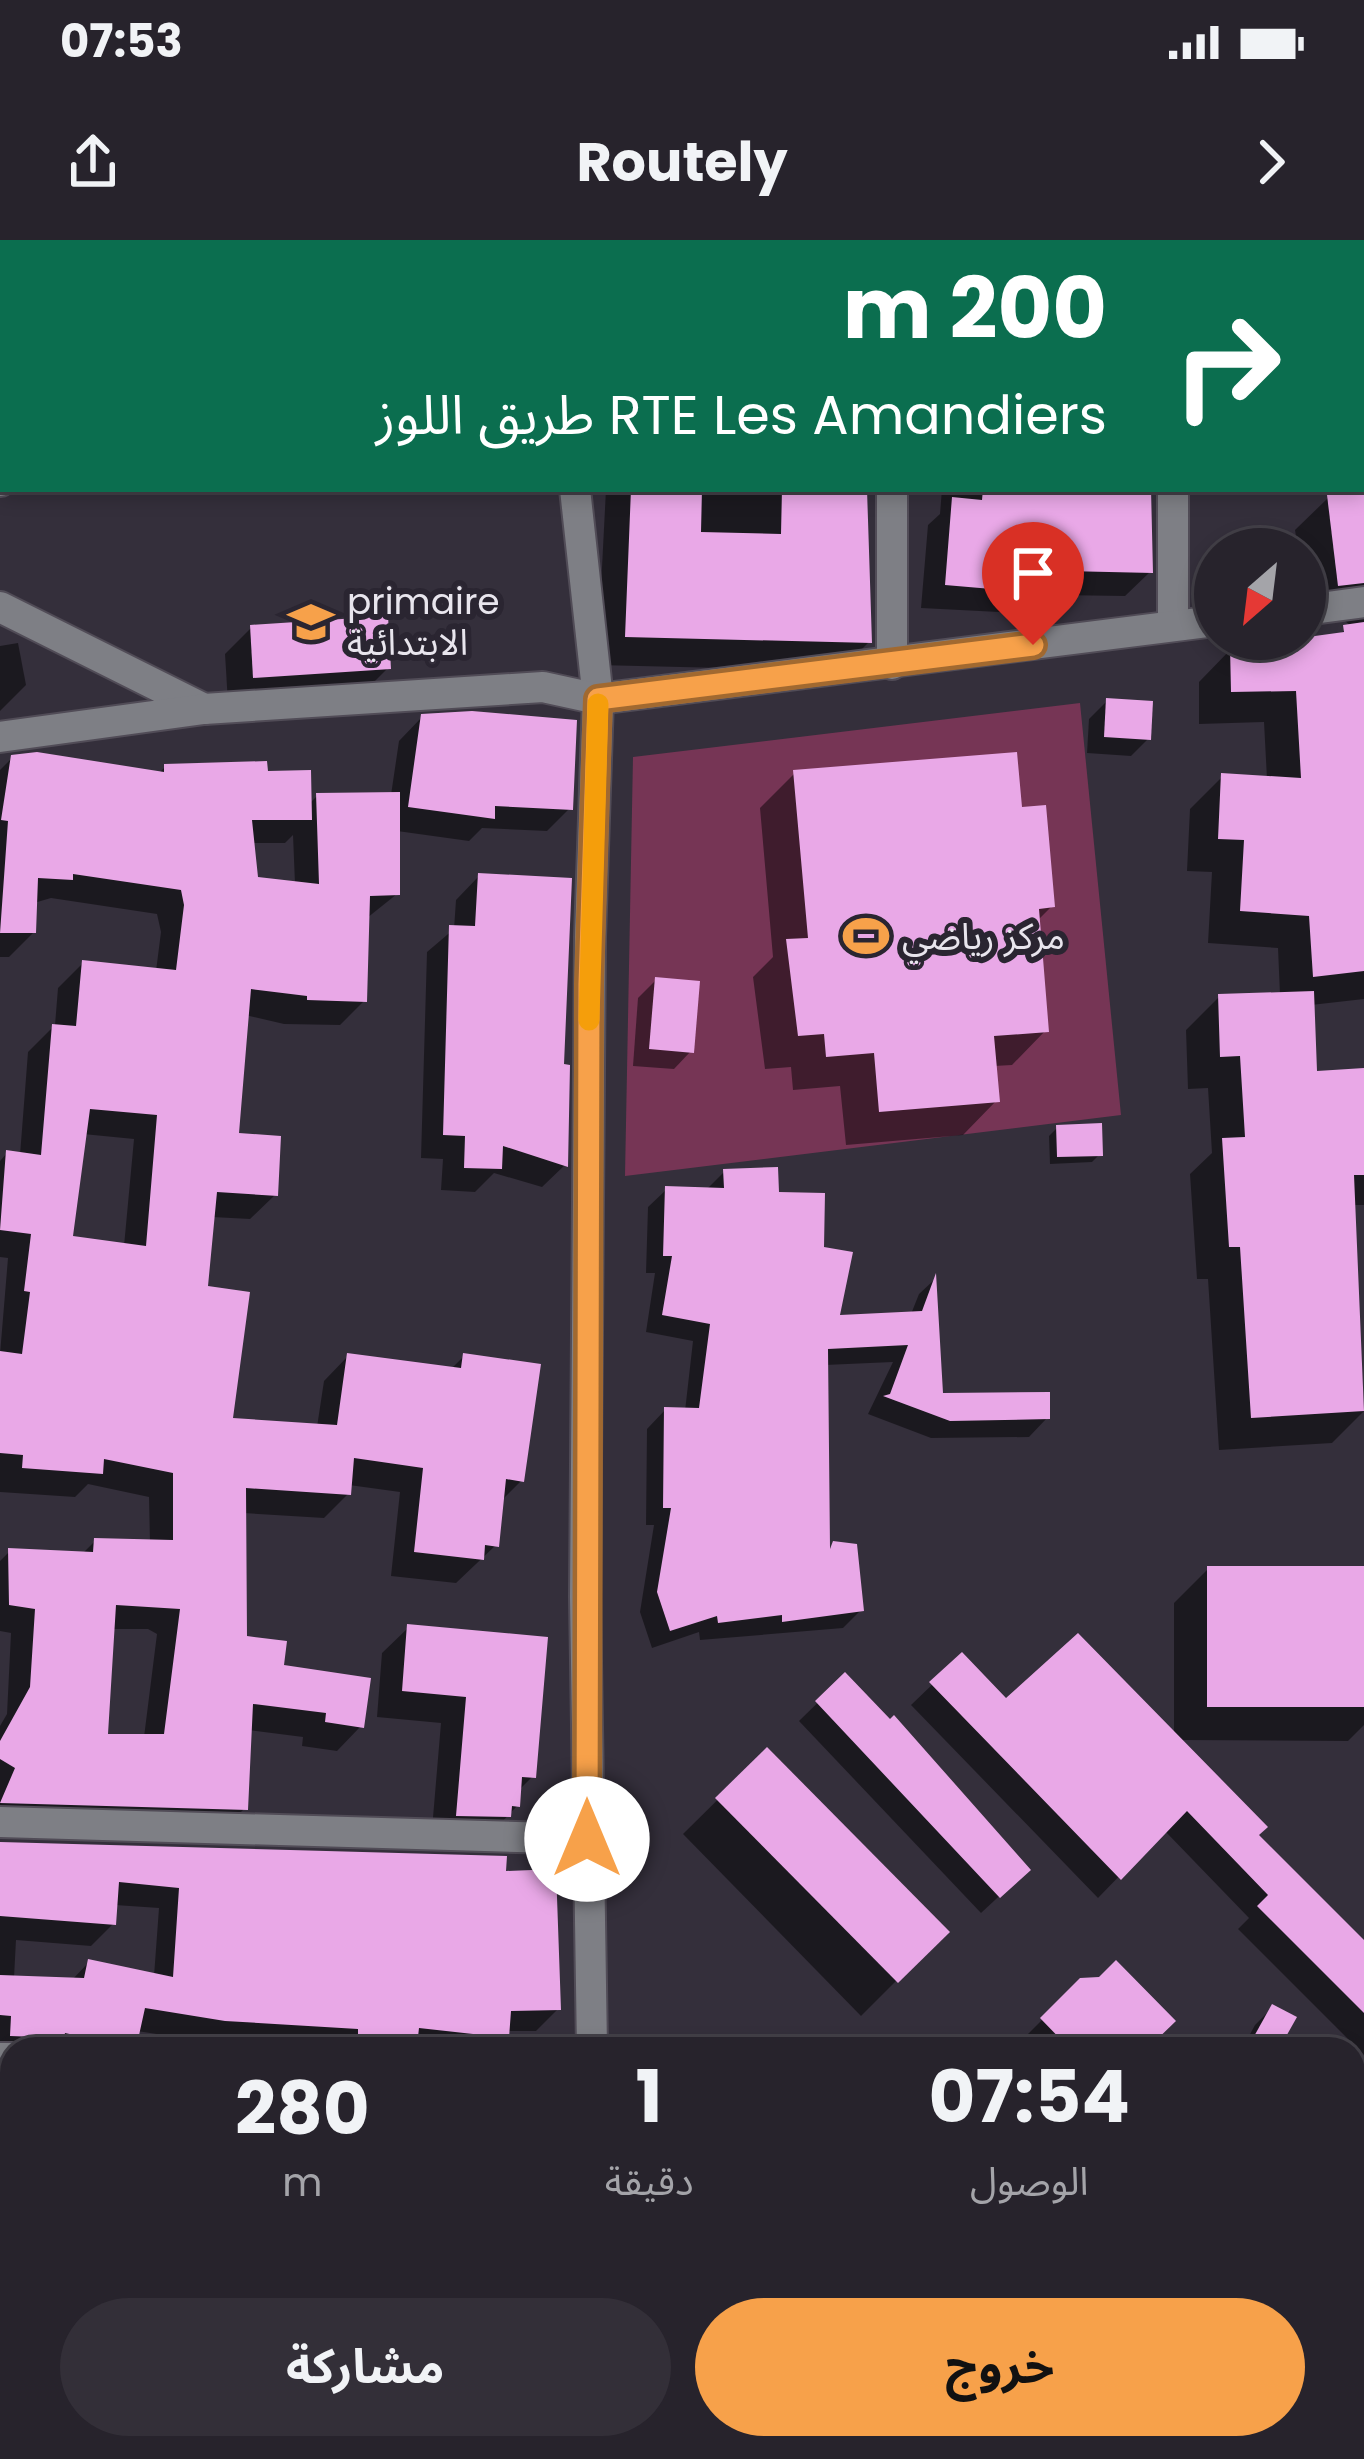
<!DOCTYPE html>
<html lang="ar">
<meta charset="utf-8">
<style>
:root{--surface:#27232c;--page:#332f38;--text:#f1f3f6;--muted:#a4a4a9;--line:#434048;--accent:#f7a14a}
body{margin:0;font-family:Poppins,"Noto Sans Arabic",sans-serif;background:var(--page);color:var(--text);direction:rtl;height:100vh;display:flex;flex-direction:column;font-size:45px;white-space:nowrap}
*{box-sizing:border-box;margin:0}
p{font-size:39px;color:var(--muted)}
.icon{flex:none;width:66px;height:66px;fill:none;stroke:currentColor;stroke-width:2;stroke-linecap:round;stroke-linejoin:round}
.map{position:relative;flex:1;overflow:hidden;direction:ltr}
.details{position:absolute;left:0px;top:1797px;width:1365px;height:423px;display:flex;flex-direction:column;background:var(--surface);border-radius:36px 36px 0 0;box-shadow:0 6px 18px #0003,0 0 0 3px var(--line);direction:rtl}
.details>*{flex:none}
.top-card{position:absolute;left:0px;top:0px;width:1365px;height:252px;box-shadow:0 6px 18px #0003,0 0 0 3px var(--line);direction:rtl;background:#0b6e4f;color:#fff;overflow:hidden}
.needle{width:78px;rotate:208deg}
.tools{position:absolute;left:1194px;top:288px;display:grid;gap:24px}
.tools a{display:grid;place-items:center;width:132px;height:132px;border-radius:50%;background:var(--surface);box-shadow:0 6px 18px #0003,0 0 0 3px var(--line);font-size:60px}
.pin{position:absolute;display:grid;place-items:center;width:102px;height:102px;color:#fff;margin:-123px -51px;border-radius:50% 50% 50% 0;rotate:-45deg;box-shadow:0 0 12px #0007}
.pin .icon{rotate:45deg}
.me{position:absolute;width:132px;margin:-66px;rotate:0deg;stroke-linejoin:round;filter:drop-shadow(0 0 9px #0008)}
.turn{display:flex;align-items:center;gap:42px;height:252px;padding:0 60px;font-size:54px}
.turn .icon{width:156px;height:156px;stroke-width:2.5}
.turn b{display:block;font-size:84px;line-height:102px}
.eta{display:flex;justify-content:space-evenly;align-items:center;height:204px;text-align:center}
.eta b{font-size:72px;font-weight:700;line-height:84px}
.cta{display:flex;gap:24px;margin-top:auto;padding:24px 60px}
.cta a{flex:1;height:138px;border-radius:72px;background:var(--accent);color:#111;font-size:48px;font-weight:700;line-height:138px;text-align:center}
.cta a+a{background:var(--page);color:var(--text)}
.status{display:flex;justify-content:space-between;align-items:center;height:84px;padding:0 60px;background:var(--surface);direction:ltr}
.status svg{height:33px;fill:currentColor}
header{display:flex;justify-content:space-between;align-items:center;height:156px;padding:0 60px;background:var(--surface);font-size:54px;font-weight:700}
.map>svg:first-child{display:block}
.green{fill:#763555}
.shadow{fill:#0007;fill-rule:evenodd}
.building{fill:#e9a8e7;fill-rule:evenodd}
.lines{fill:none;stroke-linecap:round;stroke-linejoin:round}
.minor-casing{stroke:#514c57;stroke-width:34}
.minor{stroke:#7e7f85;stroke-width:30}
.route-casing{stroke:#a16930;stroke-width:30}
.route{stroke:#f7a14a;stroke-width:21}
.slow{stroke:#f59e0b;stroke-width:21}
.labels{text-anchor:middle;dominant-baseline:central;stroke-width:12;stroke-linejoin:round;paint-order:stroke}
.poi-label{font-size:36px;fill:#e8e5ed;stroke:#2a2531;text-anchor:start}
</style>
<div class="status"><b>07:53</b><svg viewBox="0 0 49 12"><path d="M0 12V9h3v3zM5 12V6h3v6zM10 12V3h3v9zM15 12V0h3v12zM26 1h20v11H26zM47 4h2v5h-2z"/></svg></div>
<header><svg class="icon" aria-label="forward" viewBox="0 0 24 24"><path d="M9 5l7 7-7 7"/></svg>Routely<svg class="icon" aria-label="share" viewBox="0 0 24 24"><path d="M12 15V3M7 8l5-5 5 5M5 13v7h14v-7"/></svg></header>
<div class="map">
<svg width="1364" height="2219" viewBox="0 0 1364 2219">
<rect width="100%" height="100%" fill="#342f3b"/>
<polygon class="green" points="1080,463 1121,875 625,936 633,517"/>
<g class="shadow">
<polygon points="178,0 266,0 178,3"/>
<rect x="441" y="0" width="84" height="3"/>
<polygon points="1046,0 1151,0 1152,3 1046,3"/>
<rect x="1239" y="0" width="77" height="3"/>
<polygon points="606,249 867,249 869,402 840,431 597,425"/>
<polygon points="942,249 1148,249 1150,332 1125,356 1056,355 1037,374 921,368 928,285 940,274"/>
<polygon points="1364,254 1364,759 1311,765 1314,834 1364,831 1364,965 1353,965 1364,1171 1332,1203 1219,1210 1208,1039 1197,1039 1190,934 1212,913 1208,848 1188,849 1186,790 1219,757 1280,755 1278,708 1208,703 1212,632 1187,631 1190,569 1223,536 1267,539 1264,482 1199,484 1199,442 1231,409 1288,408 1294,402 1335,397 1351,386 1339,376 1305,368 1305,309 1298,309 1295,290 1328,258"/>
<polygon points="251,388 388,428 362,454 228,463 225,414"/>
<polygon points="18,403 26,445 0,471 0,406"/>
<polygon points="1107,461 1148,499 1131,516 1087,513 1089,479"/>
<path d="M422 477 570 568 547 591 482 588 469 601 397 591V654L367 678 364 761 340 785 284 784 245 775 235 896 275 955 250 979 212 977 205 1049 229 1180 317 1187 324 1141 348 1116 450 1130 464 1116 522 1240 501 1261 496 1305 456 1343 391 1336 400 1252 349 1245 348 1254 324 1278 243 1273 244 1399 361 1486 337 1511 302 1506 303 1497 249 1490 245 1568 220 1593 0 1579V1486L7 1474 11 1393 0 1391V1321L10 1311 81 1315 95 1301 150 1303 149 1257 88 1244 75 1257 0 1252V1114L8 1018 0 1017V921L7 913 20 915 28 812 55 785 58 748 83 723 156 731 161 692 157 674 51 658 34 663V692L9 717H0V530L12 518 158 534 165 527 265 534 309 564 317 556 391 555 399 501ZM293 595 295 644 256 639 252 603H285ZM83 894 134 899 124 1006 70 998ZM111 1389H148L157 1394 144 1497H104Z"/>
<polygon points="795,533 1019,570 1052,666 1037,681 1046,790 1012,825 994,826 997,860 963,895 846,905 840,846 793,850 791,827 765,829 753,737 773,717 760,568"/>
<polygon points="479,636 561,827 566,924 542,947 494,933 475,952 441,950 443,919 421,918 427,712 454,689 456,660"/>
<polygon points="656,740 691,811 674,829 633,826 638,758"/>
<polygon points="1057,888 1100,914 1092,922 1050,924 1049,896"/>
<polygon points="724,932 776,955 821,1010 837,1078 911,1074 919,1054 934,1040 940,1156 1047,1178 1029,1197 931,1198 868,1174 893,1122 825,1125 827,1311 834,1304 861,1370 843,1388 700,1400 699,1392 652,1408 640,1372 654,1285 646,1285 647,1189 665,1170 685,1171 693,1101 646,1092 655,1033 646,1033 648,967 667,949 706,950"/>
<polygon points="1208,1329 1364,1329 1364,1485 1348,1501 1179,1500 1255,1595 1364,1704 1364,1815 1238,1689 1249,1678 1164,1590 1098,1658 911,1465 962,1416 1006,1462 1174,1495 1174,1363"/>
<polygon points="409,1387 533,1536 518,1551 517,1566 482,1603 431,1601 441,1483 377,1477 382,1413"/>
<polygon points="845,1436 1009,1647 981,1673 799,1481"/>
<polygon points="767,1511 945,1692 861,1776 683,1594"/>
<path d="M0 1604 502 1634 558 1769 536 1791H506L493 1809H329L202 1801 137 1791 132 1809H12L0 1817ZM115 1665 159 1668 154 1736 89 1722 71 1741 14 1738 16 1700 91 1706 113 1684Z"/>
<polygon points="1081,1741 1143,1809 1019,1809 1016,1806"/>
<polygon points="1273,1767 1276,1809 1242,1809 1255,1785"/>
<polygon points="12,1870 8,2198 12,2208 47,2208 47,2219 0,2219 0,1879"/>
<polygon points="261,2208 346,2208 345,2219 255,2219"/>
<polygon points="387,2208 557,2208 555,2219 384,2219"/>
<polygon points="660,2208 820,2208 831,2219 671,2219"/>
<polygon points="948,2208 983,2208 994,2219 937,2219"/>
</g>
<g class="building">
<polygon points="631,249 702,249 701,292 781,294 782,249 867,249 872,403 625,397"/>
<polygon points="983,249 1151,249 1153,333 1065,331 1065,350 1040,353 945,345 952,257 982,260"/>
<polygon points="1364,251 1364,343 1338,346 1327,255"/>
<polygon points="388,376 391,429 253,438 250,385"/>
<polygon points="1364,382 1364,731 1313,737 1309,676 1240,671 1244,600 1218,599 1221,533 1301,538 1296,451 1231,452 1230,406 1293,405 1293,399 1344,392 1343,385"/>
<polygon points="1106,458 1153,461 1151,500 1104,497"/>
<polygon points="472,471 577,480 573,570 495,566 495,579 408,567 421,474"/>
<path d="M37 512 164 532V524L267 521 268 531 311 530 312 580H252L258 637 319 644 316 553 400 552V655L370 656 367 762 307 760V756L251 749 239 893 281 896 278 956 217 952 208 1046 250 1052 233 1178 337 1185 347 1113 461 1128 463 1113 541 1124 524 1242 506 1239 499 1307 485 1305 484 1320 414 1312 423 1228 354 1218 351 1255 246 1248 247 1396 287 1401 284 1425 371 1438 364 1488 325 1482 326 1473 253 1464 248 1570 0 1563 15 1528 0 1519V1501L30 1447 35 1369 9 1365 8 1308 93 1312 94 1298 173 1300V1233L104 1219 103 1234 22 1228 23 1215 0 1213V1111L22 1114 30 1052 24 1051 31 994 0 990 6 910 41 915 52 784 76 786 82 720 176 730 184 665 181 650 73 634V640L38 638 36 693H0L8 581 1 580 11 515ZM90 869 157 875 146 1006 73 996ZM116 1365 180 1369 164 1494H108Z"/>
<polygon points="1017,512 1022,567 1046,565 1055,667 1039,669 1049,792 994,796 1000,862 879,872 874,813 826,817 824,794 798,796 786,699 808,698 793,530"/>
<polygon points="478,633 572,638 564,824 570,825 568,927 503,906 502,929 464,928 465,896 443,895 449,685 475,686"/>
<polygon points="655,737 700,741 694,813 649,809"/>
<polygon points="1314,751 1317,831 1364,828 1364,935 1354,935 1364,1171 1251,1178 1240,1007 1229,1007 1222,898 1245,897 1240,816 1220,817 1218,754"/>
<polygon points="1102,883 1103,916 1057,917 1056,885"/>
<polygon points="778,927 779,952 825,953 824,1007 853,1012 840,1075 922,1071 936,1033 943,1153 1050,1152 1050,1179 950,1181 883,1156 890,1154 908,1105 828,1109 830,1309 833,1301 857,1304 864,1371 782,1382 782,1375 718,1383 717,1376 670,1391 657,1352 671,1268 663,1268 664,1167 699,1168 710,1084 662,1075 672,1016 663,1016 665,946 724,948 723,929"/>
<rect x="1207" y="1326" width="157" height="141"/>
<polygon points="407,1384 548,1397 536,1538 522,1537 520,1567 512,1566 511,1577 456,1576 466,1457 402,1451"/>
<polygon points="1078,1393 1268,1587 1259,1595 1364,1700 1364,1773 1257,1666 1268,1655 1187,1571 1121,1640 929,1442 962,1412 1006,1458"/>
<polygon points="845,1432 890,1479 894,1475 1031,1630 1000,1658 815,1461"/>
<polygon points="767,1507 950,1692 898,1743 715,1558"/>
<polygon points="0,1602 507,1616 506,1631 556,1629 561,1770 511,1771 509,1798 419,1788 418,1797 358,1794 358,1789 225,1781 145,1768 136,1809 65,1793 64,1798 10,1796 11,1776 0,1775 0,1735 84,1738 88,1719 173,1737 179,1648 119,1642 116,1685 0,1676"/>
<polygon points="1116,1720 1176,1781 1147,1809 1070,1809 1040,1778 1080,1738 1099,1737"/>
<polygon points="1272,1764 1297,1777 1279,1809 1247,1809"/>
</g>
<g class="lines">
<g class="minor-casing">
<g id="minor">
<polyline points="23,0 23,3"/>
<polyline points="891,0 891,3"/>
<polyline points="566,3 567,0"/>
<polyline points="1174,3 1174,0"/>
<polyline points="0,241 3,237"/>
<polyline points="575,249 598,459 590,697 585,1357 592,1809"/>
<polyline points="892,249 892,424"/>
<polyline points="0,367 204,469"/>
<polyline points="1305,370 1364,362"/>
<polyline points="1173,386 1173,249"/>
<polyline points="0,497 204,469 543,447 598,459 1215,381"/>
<polyline points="0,1582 587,1599"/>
<polyline points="0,1818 12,1818"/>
<polyline points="1353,2027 1364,2007"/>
<polyline points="594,2208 594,2219"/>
<polyline points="1185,2219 1195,2208"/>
<polyline points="1345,2219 1345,2208"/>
</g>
</g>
<use href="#minor" class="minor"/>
</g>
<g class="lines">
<g class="route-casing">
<polyline id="route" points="587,1599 589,744 598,459 1033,405"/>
</g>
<use href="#route" class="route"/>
<polyline class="slow" points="589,780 598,464"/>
</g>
<defs>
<g id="school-bare" transform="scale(3.6)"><path d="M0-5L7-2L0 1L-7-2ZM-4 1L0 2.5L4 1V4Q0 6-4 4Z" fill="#f7a14a" stroke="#2a2531" stroke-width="2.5" paint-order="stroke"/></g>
<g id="stadium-bare" transform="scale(3.6)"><path d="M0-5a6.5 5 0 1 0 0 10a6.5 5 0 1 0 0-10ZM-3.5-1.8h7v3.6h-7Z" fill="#f7a14a" stroke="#2a2531" stroke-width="2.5" paint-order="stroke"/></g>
</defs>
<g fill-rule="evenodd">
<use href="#school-bare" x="311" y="382"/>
<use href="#stadium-bare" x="866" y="696"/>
</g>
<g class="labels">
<g class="poi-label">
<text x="347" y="361">primaire<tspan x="347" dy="41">الابتدائية</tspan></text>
<text x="902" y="696">مركز رياضي</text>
</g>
</g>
</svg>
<div class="tools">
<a><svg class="needle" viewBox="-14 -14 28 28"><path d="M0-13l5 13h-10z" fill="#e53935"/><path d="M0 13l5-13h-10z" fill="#a4a4a9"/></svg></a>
</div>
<div class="pin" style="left:1033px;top:405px;background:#d93025"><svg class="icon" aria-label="arrive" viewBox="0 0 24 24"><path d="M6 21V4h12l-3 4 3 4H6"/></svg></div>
<svg class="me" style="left:587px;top:1599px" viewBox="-20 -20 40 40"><circle r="19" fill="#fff"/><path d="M0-13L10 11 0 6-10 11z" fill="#f7a14a"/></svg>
<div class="top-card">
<div class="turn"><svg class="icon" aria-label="right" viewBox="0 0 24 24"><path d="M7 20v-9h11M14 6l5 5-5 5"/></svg><div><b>200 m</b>RTE Les Amandiers طريق اللوز</div></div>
</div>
<section class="details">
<div class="eta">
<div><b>07:54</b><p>الوصول</p></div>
<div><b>1</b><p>دقيقة</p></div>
<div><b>280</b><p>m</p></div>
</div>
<div class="cta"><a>خروج</a><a>مشاركة</a></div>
</section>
</div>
